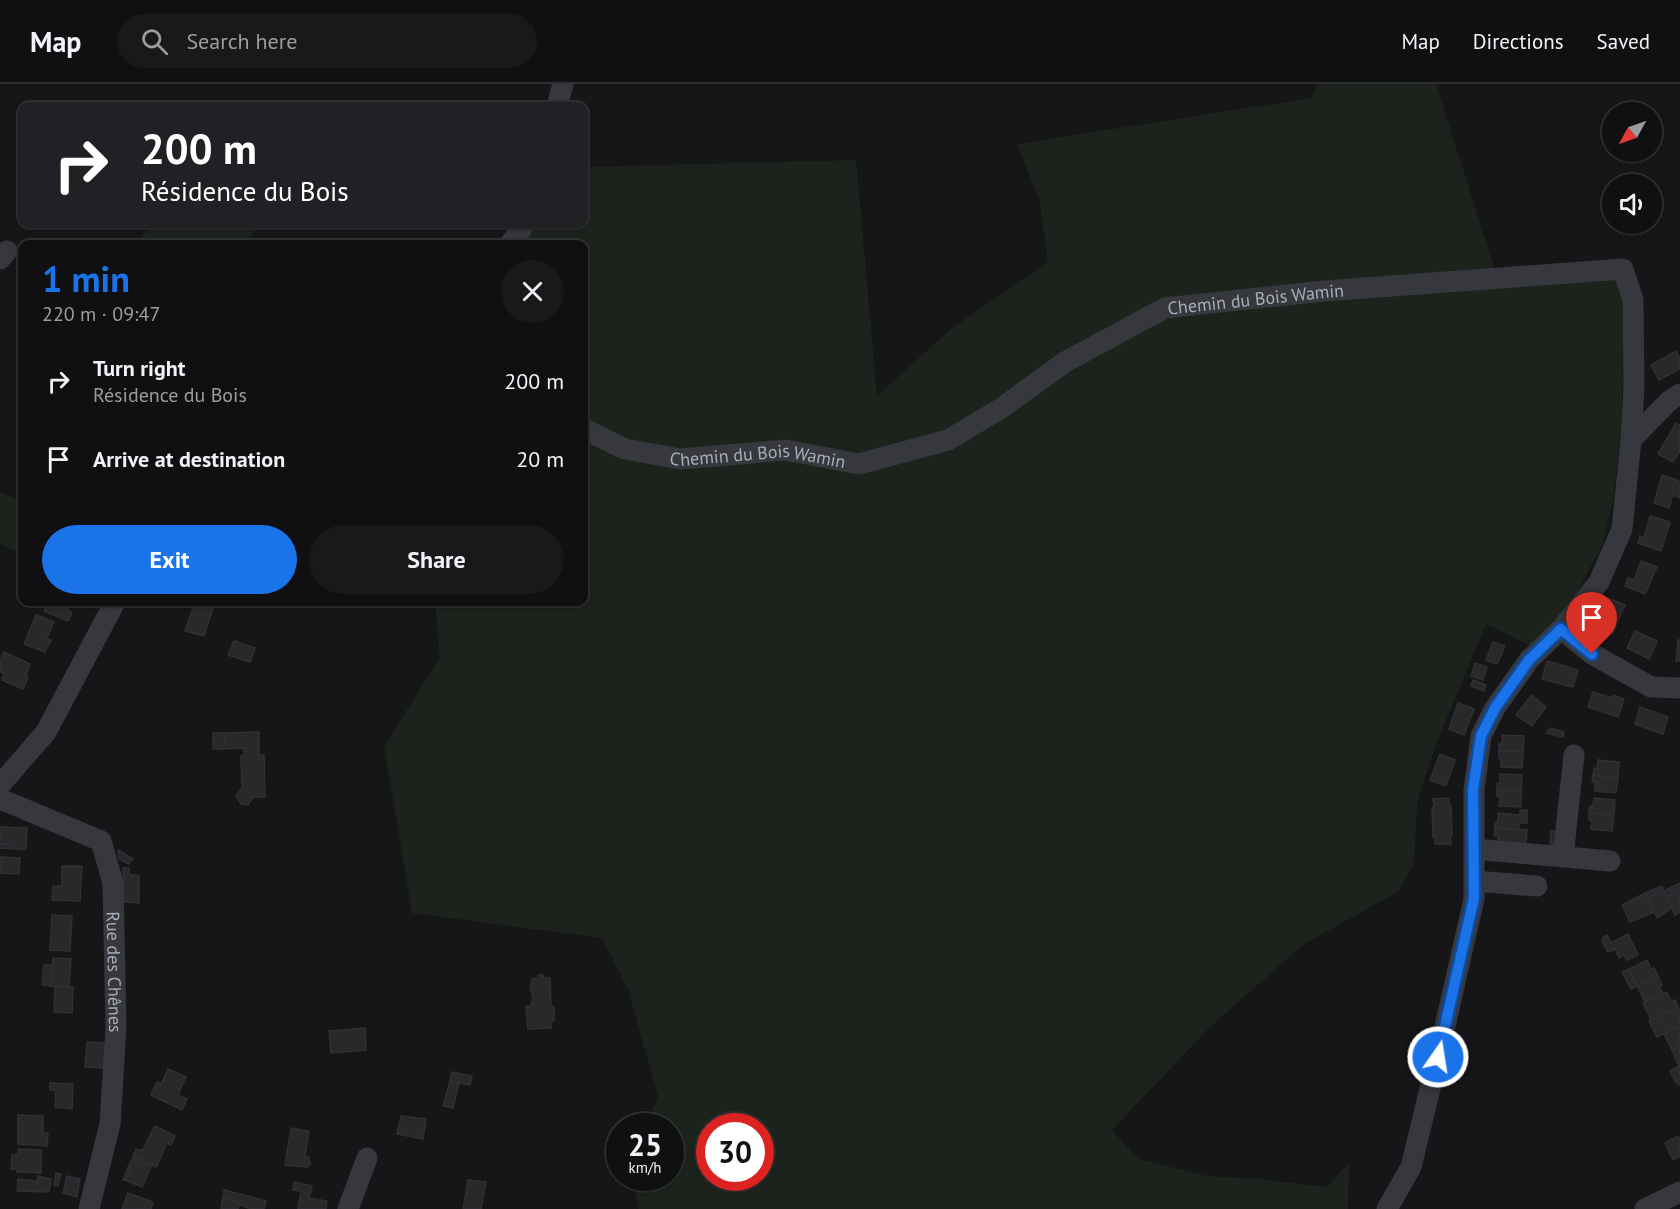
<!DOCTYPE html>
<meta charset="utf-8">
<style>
:root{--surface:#101012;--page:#19191b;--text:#f1f3f6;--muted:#9c9d9f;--line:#303032;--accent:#1a73e8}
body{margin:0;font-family:"PT Sans",sans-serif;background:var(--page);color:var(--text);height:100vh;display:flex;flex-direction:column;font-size:22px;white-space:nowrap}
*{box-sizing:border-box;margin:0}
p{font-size:20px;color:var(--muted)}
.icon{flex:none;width:33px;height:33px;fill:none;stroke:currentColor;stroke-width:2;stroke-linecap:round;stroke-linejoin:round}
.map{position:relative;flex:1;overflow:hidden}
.side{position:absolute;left:18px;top:156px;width:570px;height:366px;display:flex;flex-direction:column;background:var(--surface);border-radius:12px;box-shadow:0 2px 4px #0004,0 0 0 2px var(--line)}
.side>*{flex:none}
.banner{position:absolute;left:18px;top:18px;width:570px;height:126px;border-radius:12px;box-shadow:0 2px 4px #0004,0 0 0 2px var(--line);background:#202124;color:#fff;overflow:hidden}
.needle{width:39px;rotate:230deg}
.buttons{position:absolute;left:1602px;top:18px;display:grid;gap:12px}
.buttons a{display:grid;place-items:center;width:60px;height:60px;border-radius:50%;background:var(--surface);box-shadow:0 2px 4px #0004,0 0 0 2px var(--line);font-size:30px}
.speed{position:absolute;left:606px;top:1029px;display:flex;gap:12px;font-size:30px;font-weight:700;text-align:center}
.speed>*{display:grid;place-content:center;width:78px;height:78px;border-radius:50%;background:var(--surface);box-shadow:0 2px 4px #0004,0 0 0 2px var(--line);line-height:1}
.speed small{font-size:15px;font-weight:400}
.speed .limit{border:9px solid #d22;background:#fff;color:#111}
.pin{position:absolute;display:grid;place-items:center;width:51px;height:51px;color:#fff;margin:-62px -26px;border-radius:50% 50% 50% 0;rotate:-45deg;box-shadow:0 0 6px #0007}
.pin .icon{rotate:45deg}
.me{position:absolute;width:66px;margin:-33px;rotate:13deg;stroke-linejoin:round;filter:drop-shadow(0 0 4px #0008)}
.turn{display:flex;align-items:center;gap:21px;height:126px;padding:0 24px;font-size:27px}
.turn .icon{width:78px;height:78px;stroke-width:2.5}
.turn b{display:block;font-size:42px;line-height:51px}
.round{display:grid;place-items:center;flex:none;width:63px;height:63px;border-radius:32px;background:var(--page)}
.overview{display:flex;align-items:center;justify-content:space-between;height:102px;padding:0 24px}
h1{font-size:36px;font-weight:800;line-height:45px;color:var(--accent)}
.cta{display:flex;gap:12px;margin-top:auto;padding:12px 24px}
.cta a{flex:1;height:69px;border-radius:36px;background:var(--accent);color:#fff;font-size:24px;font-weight:800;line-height:69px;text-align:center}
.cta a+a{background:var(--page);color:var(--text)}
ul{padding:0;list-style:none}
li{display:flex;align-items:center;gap:18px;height:78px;padding:0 24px}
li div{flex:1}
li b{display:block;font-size:22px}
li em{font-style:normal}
header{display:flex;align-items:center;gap:36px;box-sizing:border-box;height:84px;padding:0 30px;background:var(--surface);border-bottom:2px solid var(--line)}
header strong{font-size:28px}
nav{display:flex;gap:33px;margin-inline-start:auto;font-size:21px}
.search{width:420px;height:54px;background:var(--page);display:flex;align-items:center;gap:15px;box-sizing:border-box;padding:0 21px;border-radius:33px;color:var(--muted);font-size:22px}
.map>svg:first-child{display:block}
.green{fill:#1c231d;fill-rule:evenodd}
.building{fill:#29292c;stroke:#303034;stroke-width:1.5}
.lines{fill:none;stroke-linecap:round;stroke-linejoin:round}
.minor{stroke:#37383d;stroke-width:21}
.route-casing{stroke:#114b97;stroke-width:15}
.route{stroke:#1a73e8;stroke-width:10}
.labels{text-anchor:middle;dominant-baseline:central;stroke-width:6;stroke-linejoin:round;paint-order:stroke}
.street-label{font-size:18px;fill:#a8adb8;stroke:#111113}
</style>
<header>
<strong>Map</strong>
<div class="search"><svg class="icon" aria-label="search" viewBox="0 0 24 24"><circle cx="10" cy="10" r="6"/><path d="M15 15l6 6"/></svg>Search here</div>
<nav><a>Map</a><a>Directions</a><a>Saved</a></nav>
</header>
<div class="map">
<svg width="1680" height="1125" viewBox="0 0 1680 1125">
<rect width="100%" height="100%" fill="#161618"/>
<g class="green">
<path d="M1318 0H1436L1499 199 1618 191 1624 210 1622 337 1613 417 1603 459 1577 509 1555 539 1533 563 1486 540 1435 663 1417 719 1414 779 1399 807 1304 860 1211 942 1112 1046 1138 1075 1207 1092 1258 1095 1327 1103 1349 1079 1348 1125H639L632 1094H670V1042H646L658 1012 628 905 602 854 412 829 384 662 440 574 435 518H584V354L620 369 678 382 785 371 825 378 827 367 782 358 680 369 624 360 584 337V160H517L527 140H584V83L856 76 877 312 952 244 1048 178 1040 118 1017 60 1311 14ZM710 1042H760V1094H710Z"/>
<polygon points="151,140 260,140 245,160 137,160"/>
<polygon points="0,408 22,417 22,470 0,460"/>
</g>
<g class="building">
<polygon points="1676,267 1680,275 1680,285 1659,296 1651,281"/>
<polygon points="1676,339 1680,341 1680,367 1673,378 1658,370"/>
<polygon points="1662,391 1677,396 1669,424 1654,419"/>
<polygon points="1676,396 1680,398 1680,414 1672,411"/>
<polygon points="1650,432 1670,438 1661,467 1638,459 1640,452 1644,454"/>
<polygon points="1641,477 1657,483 1645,510 1625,502 1628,494 1634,496"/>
<polygon points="1608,514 1625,521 1613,549 1596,542"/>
<polygon points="48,518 71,518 67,526 72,528 68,537 44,527"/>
<polygon points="195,518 215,518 204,552 185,547"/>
<polygon points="36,531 54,538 47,554 51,556 45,568 24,560"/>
<polygon points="1635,547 1657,557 1649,575 1627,564"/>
<polygon points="1678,556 1680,556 1680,577 1676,577"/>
<polygon points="234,557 255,564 250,578 228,571"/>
<polygon points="1493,558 1505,562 1497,580 1486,576"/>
<polygon points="4,568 30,580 26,591 28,593 23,605 2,596 4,589 0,588 0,577"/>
<polygon points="1547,577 1578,586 1573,603 1542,595"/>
<polygon points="1475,579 1487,583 1483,596 1471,592"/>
<polygon points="1473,596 1486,601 1484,607 1471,602"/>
<polygon points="1593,608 1612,614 1613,611 1624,615 1618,633 1588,623"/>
<polygon points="1532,611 1546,623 1532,642 1516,631"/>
<polygon points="1458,619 1474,625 1464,651 1449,645"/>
<polygon points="1640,623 1668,633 1663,650 1635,640"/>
<polygon points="1550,644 1564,648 1563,653 1546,649"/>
<polygon points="259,648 259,671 264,671 265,713 253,713 248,721 241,720 236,712 242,704 241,672 244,672 244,664 222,665 227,649"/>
<polygon points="213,649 227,649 222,665 213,665"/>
<polygon points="1502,651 1524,652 1523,668 1499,667 1499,660 1502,660"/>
<polygon points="1499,667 1523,668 1522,684 1501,683 1501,674 1499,674"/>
<polygon points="1440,670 1455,676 1446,702 1430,696"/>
<polygon points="1598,676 1619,678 1618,694 1593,691 1594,684 1597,685"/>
<polygon points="1500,690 1522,691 1521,707 1497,706 1497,699 1500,699"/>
<polygon points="1593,691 1618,694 1616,709 1595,707 1595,698 1592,698"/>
<polygon points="1497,706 1521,707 1521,723 1499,722 1500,712 1497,712"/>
<polygon points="1449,714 1449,722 1451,722 1452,752 1450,752 1451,760 1435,760 1435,752 1433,753 1432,723 1434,722 1433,715"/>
<polygon points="1594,714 1615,716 1614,731 1589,729 1590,722 1593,722"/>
<polygon points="1520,726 1527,726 1527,739 1519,739 1519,746 1495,744 1495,738 1498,738 1498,729 1520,731"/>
<polygon points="1589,729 1614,731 1612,747 1591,745 1592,736 1589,736"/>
<polygon points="0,743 27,744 26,765 14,765 14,761 0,760"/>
<polygon points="1495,744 1527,746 1526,762 1498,761 1498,752 1494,752"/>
<polygon points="1551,747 1559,747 1558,761 1550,760"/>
<polygon points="0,760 14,761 14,765 0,764"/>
<polygon points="118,766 133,775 129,780 119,775"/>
<polygon points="0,773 20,774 19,790 0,789"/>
<polygon points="62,782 82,782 80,817 52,816 53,802 62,802"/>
<polygon points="123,784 129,784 129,790 139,792 139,819 124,818"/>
<polygon points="1680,799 1680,807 1667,813 1664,807"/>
<polygon points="1662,802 1664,807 1647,814 1645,809"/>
<polygon points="1664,807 1672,824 1657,834 1647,814"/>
<polygon points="1680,807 1680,828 1675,831 1667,813"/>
<polygon points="1645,809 1654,828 1630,838 1622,821"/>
<polygon points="52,831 72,832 70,867 50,866"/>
<polygon points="1628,850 1638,871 1627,876 1624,871 1619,874 1615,865 1608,868 1602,857 1604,853 1607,851 1611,859"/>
<polygon points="53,874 71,875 69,903 51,902"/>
<polygon points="1647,876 1651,885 1654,884 1658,892 1637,902 1629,885"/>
<polygon points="44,881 52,881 51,902 42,901"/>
<polygon points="1629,885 1637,902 1631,905 1622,888"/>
<polygon points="538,891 543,891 543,894 550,894 551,922 554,923 554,936 552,936 551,944 528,945 526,922 531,922 533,913 530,904 532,895 539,894"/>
<polygon points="1658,892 1662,901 1659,902 1663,910 1645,918 1637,902"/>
<polygon points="55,902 73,903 72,929 54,928"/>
<polygon points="1667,908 1671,917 1675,916 1678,923 1651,936 1643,919"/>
<polygon points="1678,923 1680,928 1680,942 1657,953 1649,937"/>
<polygon points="1680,942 1680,962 1672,966 1664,950"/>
<polygon points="365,944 366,966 331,969 329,947"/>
<polygon points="87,958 105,959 103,984 85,983"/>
<polygon points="1680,962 1680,982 1679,982 1672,966"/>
<polygon points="1679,982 1680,982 1680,1001 1676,999 1670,987"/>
<polygon points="168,985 186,993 178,1011 187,1015 182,1026 151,1011 157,998 161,1000"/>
<polygon points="452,988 472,992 470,1001 450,997"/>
<polygon points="450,997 459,999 453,1024 443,1022"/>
<polygon points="50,999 73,1000 72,1025 55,1023 56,1006 50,1006"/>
<polygon points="18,1031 43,1032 43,1049 48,1049 47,1062 18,1060"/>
<polygon points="401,1032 426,1035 423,1055 397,1050"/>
<polygon points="155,1042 175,1052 171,1061 167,1059 156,1083 133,1073 136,1065 142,1067"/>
<polygon points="291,1044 309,1047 305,1072 309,1074 310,1080 307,1083 285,1081"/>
<polygon points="1678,1052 1680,1055 1680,1072 1673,1076 1665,1059"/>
<polygon points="18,1065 41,1066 41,1089 17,1088 17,1085 11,1085 12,1071 18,1071"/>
<polygon points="133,1073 152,1081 142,1103 125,1096 132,1082 129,1081"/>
<polygon points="129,1081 132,1082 125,1096 123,1096"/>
<polygon points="56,1089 61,1090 58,1102 54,1101"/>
<polygon points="38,1092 51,1095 49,1108 17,1107 18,1095 37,1097"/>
<polygon points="67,1092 80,1095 77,1113 63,1109"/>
<polygon points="468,1096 486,1098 481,1125 463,1125"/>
<polygon points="294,1098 312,1102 309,1114 327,1117 326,1125 298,1125 301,1107 293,1106"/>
<polygon points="224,1106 266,1117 264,1125 248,1124 223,1113"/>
<polygon points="128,1109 147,1116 143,1125 122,1125"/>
<polygon points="223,1113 239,1120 238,1125 221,1125"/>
<polygon points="147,1116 153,1118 151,1125 143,1125"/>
</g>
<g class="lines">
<g class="minor">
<polyline points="557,22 563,0"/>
<polyline points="510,160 525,140"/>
<polyline points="0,175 7,167"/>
<path id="s1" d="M584 345 625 365 680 375 786 366 859 380 948 356 1000 325 1065 278 1165 224 1324 207 1623 185 1633 216 1634 303 1631 356"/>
<polyline points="1561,545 1592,570 1651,603 1680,604"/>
<polyline points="0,701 46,648 115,518"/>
<path id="s2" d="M0 715 101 757 113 799 116 944 110 1040 89 1125"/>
<polyline points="1474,765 1610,777"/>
<polyline points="1563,773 1574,671"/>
<polyline points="1474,797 1537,802"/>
<polyline points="348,1125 367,1074"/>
<polyline points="1387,1125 1411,1083 1443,951 1474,815 1474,706 1481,652 1495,624 1529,576 1561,545 1599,498 1622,445 1631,356 1669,317 1680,310"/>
<polyline points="1645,1125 1680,1108"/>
</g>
</g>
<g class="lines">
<g class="route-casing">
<polyline id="route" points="1438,973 1474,814 1473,706 1481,652 1495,624 1529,576 1561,545 1592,570"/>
</g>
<use href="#route" class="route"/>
</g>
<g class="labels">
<g class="street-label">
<text stroke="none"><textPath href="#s1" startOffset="720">Chemin du Bois Wamin</textPath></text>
<text stroke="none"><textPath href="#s1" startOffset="180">Chemin du Bois Wamin</textPath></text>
<text stroke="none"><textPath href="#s2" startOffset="242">Rue des Chênes</textPath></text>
</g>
</g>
</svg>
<div class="buttons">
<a><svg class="needle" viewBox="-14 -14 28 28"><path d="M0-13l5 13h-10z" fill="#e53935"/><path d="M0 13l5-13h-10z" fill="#9c9d9f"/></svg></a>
<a><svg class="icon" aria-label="sound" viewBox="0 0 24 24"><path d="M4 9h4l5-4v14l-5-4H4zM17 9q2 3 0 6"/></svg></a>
</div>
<div class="speed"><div>25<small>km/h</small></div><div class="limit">30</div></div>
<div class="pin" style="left:1592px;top:570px;background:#d93025"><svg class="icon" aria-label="arrive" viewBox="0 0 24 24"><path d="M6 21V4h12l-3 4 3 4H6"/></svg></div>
<svg class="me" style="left:1438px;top:973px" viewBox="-20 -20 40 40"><circle r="17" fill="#1a73e8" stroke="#fff" stroke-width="3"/><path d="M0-11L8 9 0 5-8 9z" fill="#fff"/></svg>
<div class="banner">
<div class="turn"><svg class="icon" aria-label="right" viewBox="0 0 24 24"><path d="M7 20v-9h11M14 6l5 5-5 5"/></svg><div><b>200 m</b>Résidence du Bois</div></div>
</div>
<section class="side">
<div class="overview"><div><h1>1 min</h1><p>220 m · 09:47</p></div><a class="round"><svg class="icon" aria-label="close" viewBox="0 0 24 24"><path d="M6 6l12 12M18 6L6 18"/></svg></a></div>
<ul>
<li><svg class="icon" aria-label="right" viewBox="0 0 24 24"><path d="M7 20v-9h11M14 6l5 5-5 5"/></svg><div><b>Turn right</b><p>Résidence du Bois</p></div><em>200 m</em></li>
<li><svg class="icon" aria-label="arrive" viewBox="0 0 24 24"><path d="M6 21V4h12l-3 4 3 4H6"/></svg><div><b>Arrive at destination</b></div><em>20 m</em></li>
</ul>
<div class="cta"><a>Exit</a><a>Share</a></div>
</section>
</div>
